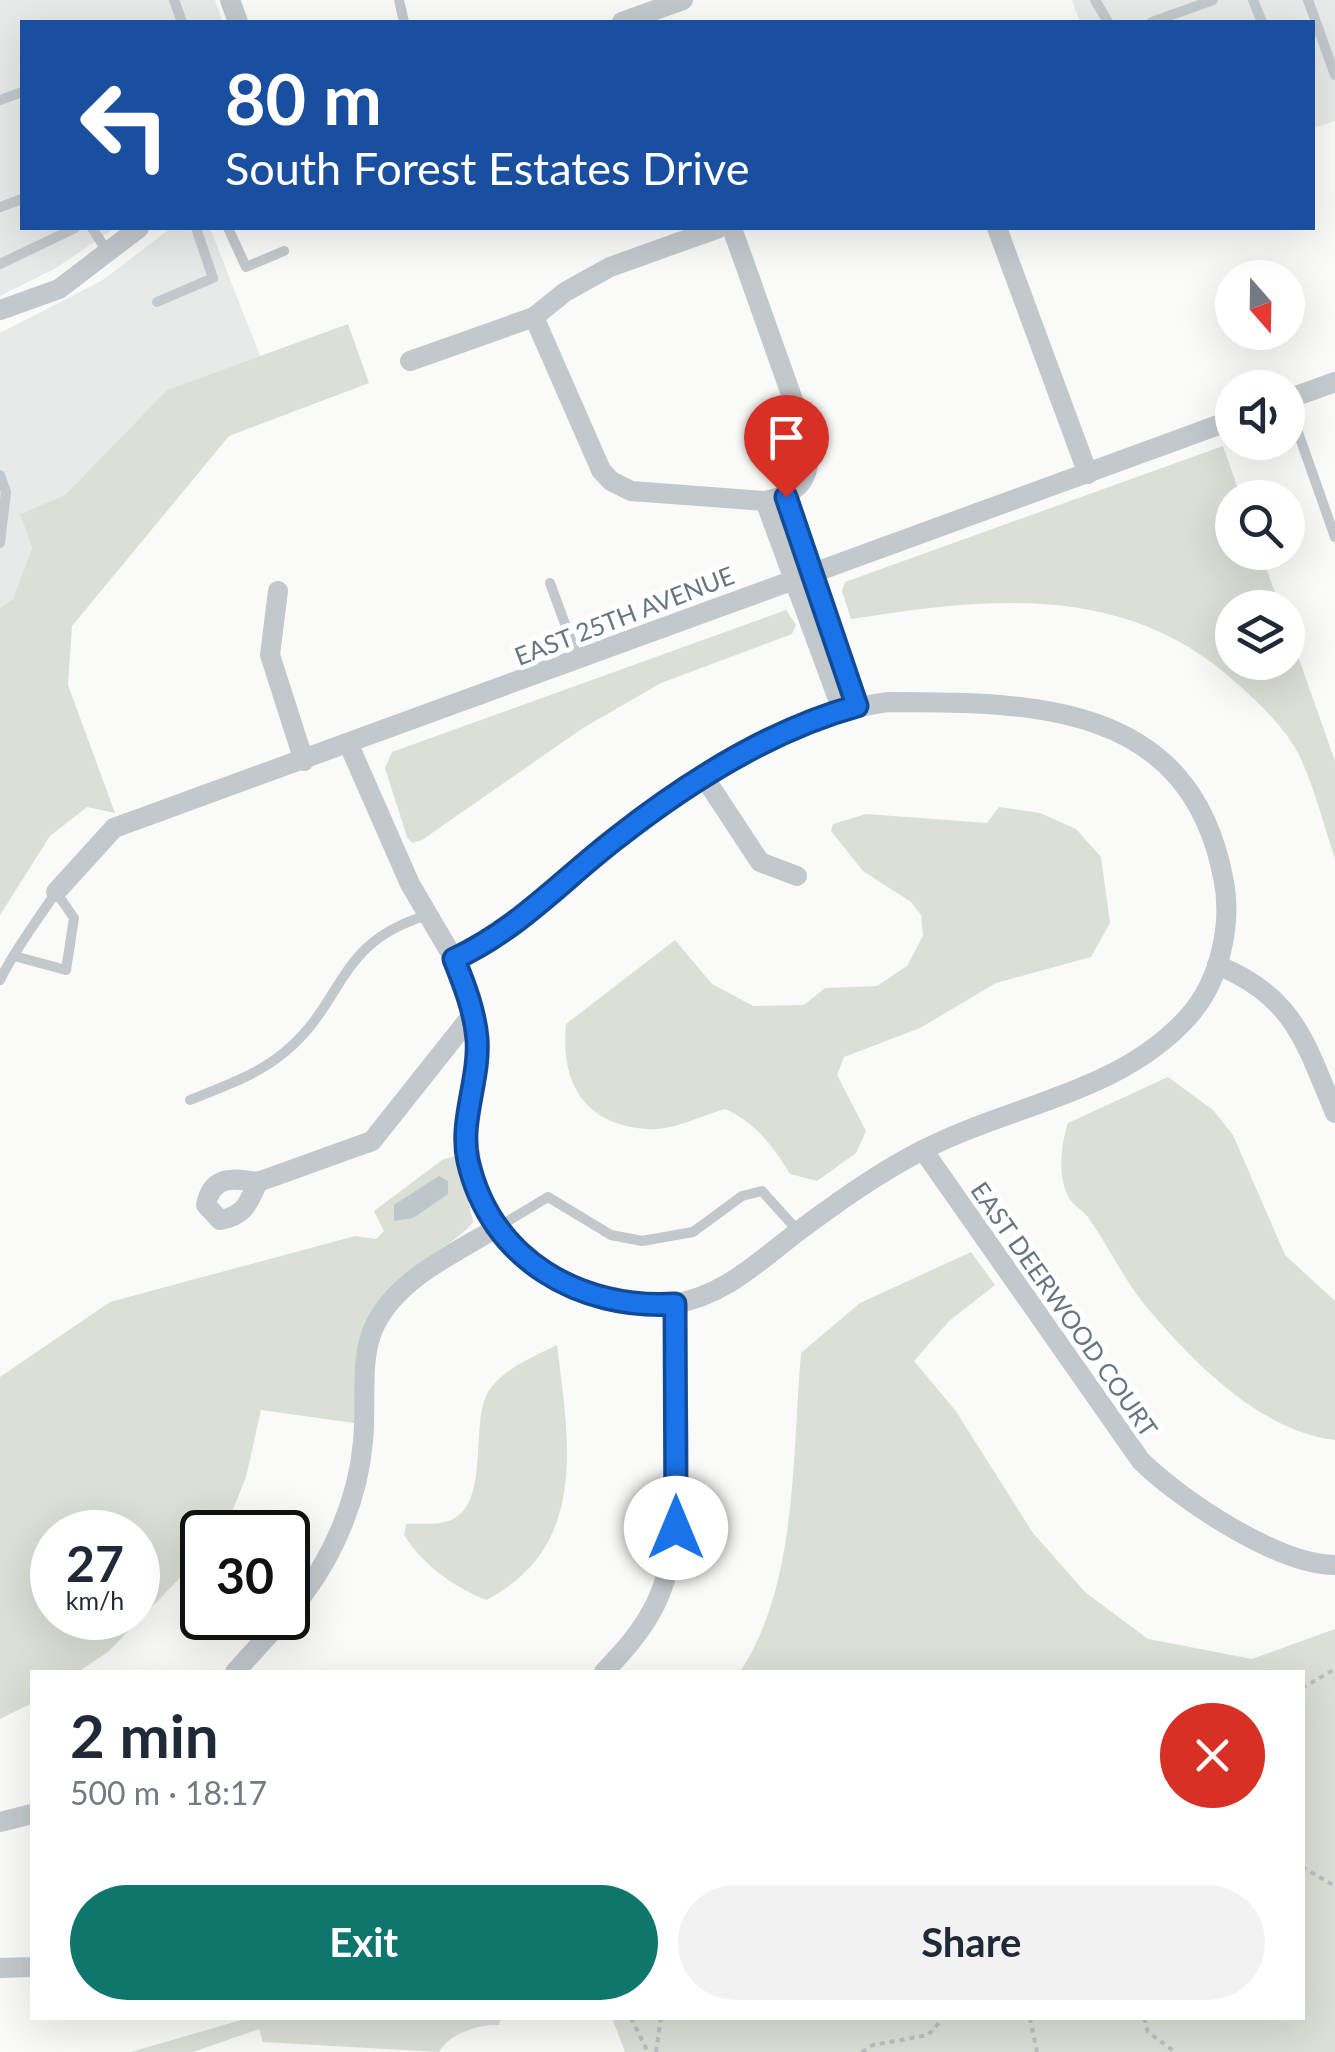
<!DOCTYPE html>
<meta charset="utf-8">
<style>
:root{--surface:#fff;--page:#f2f2f3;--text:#1f2937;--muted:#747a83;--accent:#0f766e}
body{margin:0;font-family:Lato,sans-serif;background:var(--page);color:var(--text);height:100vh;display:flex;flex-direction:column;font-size:38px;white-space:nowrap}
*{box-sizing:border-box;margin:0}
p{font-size:32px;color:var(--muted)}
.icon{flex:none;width:55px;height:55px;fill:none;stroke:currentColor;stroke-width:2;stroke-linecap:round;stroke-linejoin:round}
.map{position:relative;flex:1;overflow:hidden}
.drawer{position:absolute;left:30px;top:1670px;width:1275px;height:350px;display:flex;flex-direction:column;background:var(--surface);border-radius:0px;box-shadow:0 10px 40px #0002}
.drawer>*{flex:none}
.guide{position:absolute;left:20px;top:20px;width:1295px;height:210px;border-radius:0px;box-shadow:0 10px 40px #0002;background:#1a4fa0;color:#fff;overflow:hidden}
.needle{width:65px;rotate:160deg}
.controls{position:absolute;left:1215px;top:260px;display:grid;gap:20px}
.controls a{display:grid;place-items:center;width:90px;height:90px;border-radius:50%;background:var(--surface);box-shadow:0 10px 40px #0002;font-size:50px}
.speed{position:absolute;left:30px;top:1510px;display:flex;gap:20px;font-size:50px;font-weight:700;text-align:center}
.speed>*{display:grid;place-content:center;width:130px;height:130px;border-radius:50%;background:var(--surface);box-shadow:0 10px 40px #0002;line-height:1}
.speed small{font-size:25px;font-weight:400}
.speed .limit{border:5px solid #111;border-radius:15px;background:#fff;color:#111}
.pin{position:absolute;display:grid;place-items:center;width:85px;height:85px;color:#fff;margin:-102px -42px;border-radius:50% 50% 50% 0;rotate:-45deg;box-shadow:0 0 10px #0007}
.pin .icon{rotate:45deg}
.me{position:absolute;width:110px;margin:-55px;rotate:0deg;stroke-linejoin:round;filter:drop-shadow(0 0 8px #0008)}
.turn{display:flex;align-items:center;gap:35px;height:210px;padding:0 40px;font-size:45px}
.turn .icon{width:130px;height:130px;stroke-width:2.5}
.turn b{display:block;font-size:70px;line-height:85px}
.round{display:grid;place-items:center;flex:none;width:105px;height:105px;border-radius:52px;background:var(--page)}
.head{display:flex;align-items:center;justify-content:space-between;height:170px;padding:0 40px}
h1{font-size:60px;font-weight:700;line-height:75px}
.cta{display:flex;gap:20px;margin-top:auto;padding:20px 40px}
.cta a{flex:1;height:115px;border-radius:60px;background:var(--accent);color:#fff;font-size:40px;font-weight:700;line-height:115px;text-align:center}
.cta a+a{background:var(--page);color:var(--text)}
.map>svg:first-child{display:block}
.built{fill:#e8e9e9}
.green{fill:#dadfd7;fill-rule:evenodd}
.water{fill:#bbc7cb}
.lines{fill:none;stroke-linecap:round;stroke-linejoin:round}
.path{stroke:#bbbfc2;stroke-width:4;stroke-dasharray:5 5;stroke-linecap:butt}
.lane{stroke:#c3c8cc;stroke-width:10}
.street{stroke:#c3c8cc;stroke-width:20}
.route-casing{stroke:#114b97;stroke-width:25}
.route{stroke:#1a73e8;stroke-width:18}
.labels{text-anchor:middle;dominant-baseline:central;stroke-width:10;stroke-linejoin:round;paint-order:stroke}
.street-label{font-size:25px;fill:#657683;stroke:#fff}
</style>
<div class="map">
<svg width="1335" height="2052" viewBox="0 0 1335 2052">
<rect width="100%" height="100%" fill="#fafaf8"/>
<g class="built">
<polygon points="0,0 215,0 223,22 22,22 22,228 115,228 56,268 0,296"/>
<polygon points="1072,0 1335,0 1335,121 1313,128 1312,22 1080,22"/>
<polygon points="171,228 210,228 260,356 167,390 65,495 20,514 32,548 13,599 0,608 0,333 103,280"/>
</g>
<g class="green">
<polygon points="348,324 369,383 229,436 72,626 68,685 115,813 87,807 50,836 0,915 0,608 13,599 32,548 20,514 65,495 167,390"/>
<path d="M1223 446 1241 497 1232 498V552L1261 553 1280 607 1232 608V662H1288V628L1335 761V859C1324 826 1315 789 1300 757 1288 731 1262 706 1241 687 1129 581 991 597 851 619L842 591 845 582Z"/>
<polygon points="786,610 796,625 792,634 661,683 583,728 422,840 412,843 407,837 385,768 392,752"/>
<path d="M999 807 1040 813 1076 829 1101 857 1110 923 1091 957 996 983 920 1028 844 1057 837 1075 866 1131 856 1153 817 1181 790 1174C772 1145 756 1123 725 1109 703 1115 672 1131 649 1129 586 1126 560 1085 566 1024L675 940 712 984 753 1006 804 1005 825 988 877 986 907 966 923 936 921 915 911 902 863 871 831 831 833 824 866 814 987 823Z"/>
<path d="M1168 1077 1213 1110 1233 1135 1285 1255 1335 1301V1440C1259 1431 1191 1360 1144 1304 1123 1278 1109 1247 1090 1220 1085 1211 1073 1206 1069 1198 1057 1176 1061 1144 1068 1123Z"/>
<path d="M458 1155 473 1222C459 1240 435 1251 417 1265 352 1314 358 1347 354 1423L261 1410 246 1477 225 1529 202 1532V1555L109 1651 78 1672H32V1703L0 1719V1377L110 1302 355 1236 376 1239 384 1231 374 1211 442 1160ZM52 1532H138V1618H52Z"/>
<path d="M971 1252 995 1285 949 1321 914 1361 955 1410 1033 1533 1085 1592 1148 1639 1252 1659 1335 1629V2052H625L612 2018H1302V1672H740C798 1584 792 1456 801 1353L860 1303Z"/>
<path d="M557 1345C569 1442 589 1547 486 1600 454 1587 423 1565 404 1535L406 1524C420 1523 440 1526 453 1519 489 1502 471 1424 487 1394 501 1369 533 1357 557 1345Z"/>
<path d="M248 2018H501L499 2025C478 2024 449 2034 439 2052L263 2042 259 2029 193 2052H131Z"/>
</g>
<polygon class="water" points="439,1176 448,1181 448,1194 413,1218 394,1221 394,1205"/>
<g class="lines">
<g class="path">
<polyline points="1302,1688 1335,1669"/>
<polyline points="1302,1867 1335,1886"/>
<polyline points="631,2018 648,2052"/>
<polyline points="1030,2018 1037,2052"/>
<polyline points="1144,2018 1148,2032 1175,2052"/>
<polyline points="656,2052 661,2018"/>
<polyline points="862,2052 873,2045 928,2035 943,2018"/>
</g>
<g class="lane">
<polyline points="174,0 182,22"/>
<polyline points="399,0 404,22"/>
<polyline points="1095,0 1108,22"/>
<polyline points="1253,0 1262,22"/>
<polyline points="1308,0 1335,75"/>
<polyline points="1152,22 1213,0"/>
<polyline points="0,100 22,92"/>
<polyline points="0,207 22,199"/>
<polyline points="92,228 107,251"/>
<polyline points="228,228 246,267 284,251"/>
<polyline points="0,264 75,228"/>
<polyline points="157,302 213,278 196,228"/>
<polyline points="1288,404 1335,537"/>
<polyline points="0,475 6,492 0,543"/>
<polyline points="550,583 578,659"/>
<path d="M0 980C15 949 37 921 56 892L74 918 66 970 14 956"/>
<path d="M190 1100C224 1086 258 1075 286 1051 347 999 336 942 428 915"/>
<polyline points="498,1227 548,1197 611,1235 642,1241 693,1232 742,1196 762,1191 798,1231"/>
</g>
<g class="street">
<polyline points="230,0 238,22"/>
<polyline points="622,22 683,0"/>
<polyline points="997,228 1088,474"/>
<polyline points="0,310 59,289 139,228"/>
<path d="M534 317 601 470 611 481 631 491 765 501C799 494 811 479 809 445L732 228"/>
<polyline points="410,361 534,317 565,292 610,267 719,228"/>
<polyline points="1288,399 1335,382"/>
<polyline points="786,497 857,706"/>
<polyline points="765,501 842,710"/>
<polyline points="278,591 270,655 304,761"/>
<path d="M888 702C1033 702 1189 702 1223 877 1233 923 1220 982 1188 1017 1120 1093 1013 1104 925 1149 881 1171 839 1201 800 1230 760 1260 725 1296 673 1304 623 1312 565 1294 528 1260 486 1221 463 1168 469 1112 472 1089 479 1062 477 1038 474 1011 464 984 454 959 516 930 559 884 612 841 689 779 788 715 888 702Z"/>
<polyline points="349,745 410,884 454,959"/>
<polyline points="704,777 760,862 797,876"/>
<polyline points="56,892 114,828 1232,420"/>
<path d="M1217 965C1294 996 1305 1042 1335 1113"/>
<path d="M923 1150 1141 1461C1181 1500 1278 1565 1335 1565"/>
<path d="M258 1182C233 1178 212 1175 206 1205L220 1220C245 1216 248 1203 258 1182L372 1141 472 1015"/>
<path d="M288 1613C329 1567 358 1503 363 1441 367 1405 359 1360 374 1327 396 1279 455 1253 498 1227"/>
<polyline points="235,1672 284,1618"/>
<path d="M604 1672C624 1651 642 1631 655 1605 692 1533 675 1386 675 1304"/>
<polyline points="0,1822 32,1814"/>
<polyline points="0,1968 32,1967"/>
</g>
</g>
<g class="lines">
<g class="route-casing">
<path id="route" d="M676 1528 675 1304C580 1310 491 1260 468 1161 459 1122 480 1079 477 1039 475 1012 464 984 454 959 517 930 560 882 614 840 685 784 769 730 857 706L786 497"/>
</g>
<use href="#route" class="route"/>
</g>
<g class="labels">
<g class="street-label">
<text transform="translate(624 615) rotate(-21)">EAST 25TH AVENUE</text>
<text transform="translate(1065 1309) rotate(55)">EAST DEERWOOD COURT</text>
</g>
</g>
</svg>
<div class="controls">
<a><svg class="needle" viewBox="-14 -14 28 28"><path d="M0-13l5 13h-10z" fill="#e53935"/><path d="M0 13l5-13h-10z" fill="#747a83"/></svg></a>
<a><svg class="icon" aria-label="sound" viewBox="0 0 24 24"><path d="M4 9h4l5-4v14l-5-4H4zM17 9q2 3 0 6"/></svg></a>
<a><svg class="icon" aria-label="search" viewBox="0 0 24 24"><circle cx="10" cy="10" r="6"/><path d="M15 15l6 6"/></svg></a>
<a><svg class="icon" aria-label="layers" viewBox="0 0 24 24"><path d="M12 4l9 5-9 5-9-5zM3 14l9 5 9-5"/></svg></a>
</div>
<div class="speed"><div>27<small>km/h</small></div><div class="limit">30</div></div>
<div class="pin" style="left:786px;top:497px;background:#d93025"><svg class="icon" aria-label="arrive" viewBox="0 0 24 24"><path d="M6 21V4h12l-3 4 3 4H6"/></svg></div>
<svg class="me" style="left:676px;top:1528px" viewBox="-20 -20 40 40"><circle r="19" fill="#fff"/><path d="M0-13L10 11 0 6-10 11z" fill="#1a73e8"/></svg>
<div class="guide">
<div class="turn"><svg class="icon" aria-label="left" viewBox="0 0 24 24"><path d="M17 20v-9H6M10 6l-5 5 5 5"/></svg><div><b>80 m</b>South Forest Estates Drive</div></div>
</div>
<section class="drawer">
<div class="head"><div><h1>2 min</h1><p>500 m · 18:17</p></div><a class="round" style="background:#d93025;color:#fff"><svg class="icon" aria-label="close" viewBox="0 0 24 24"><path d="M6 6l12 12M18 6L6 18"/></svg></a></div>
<div class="cta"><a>Exit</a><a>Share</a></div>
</section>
</div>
